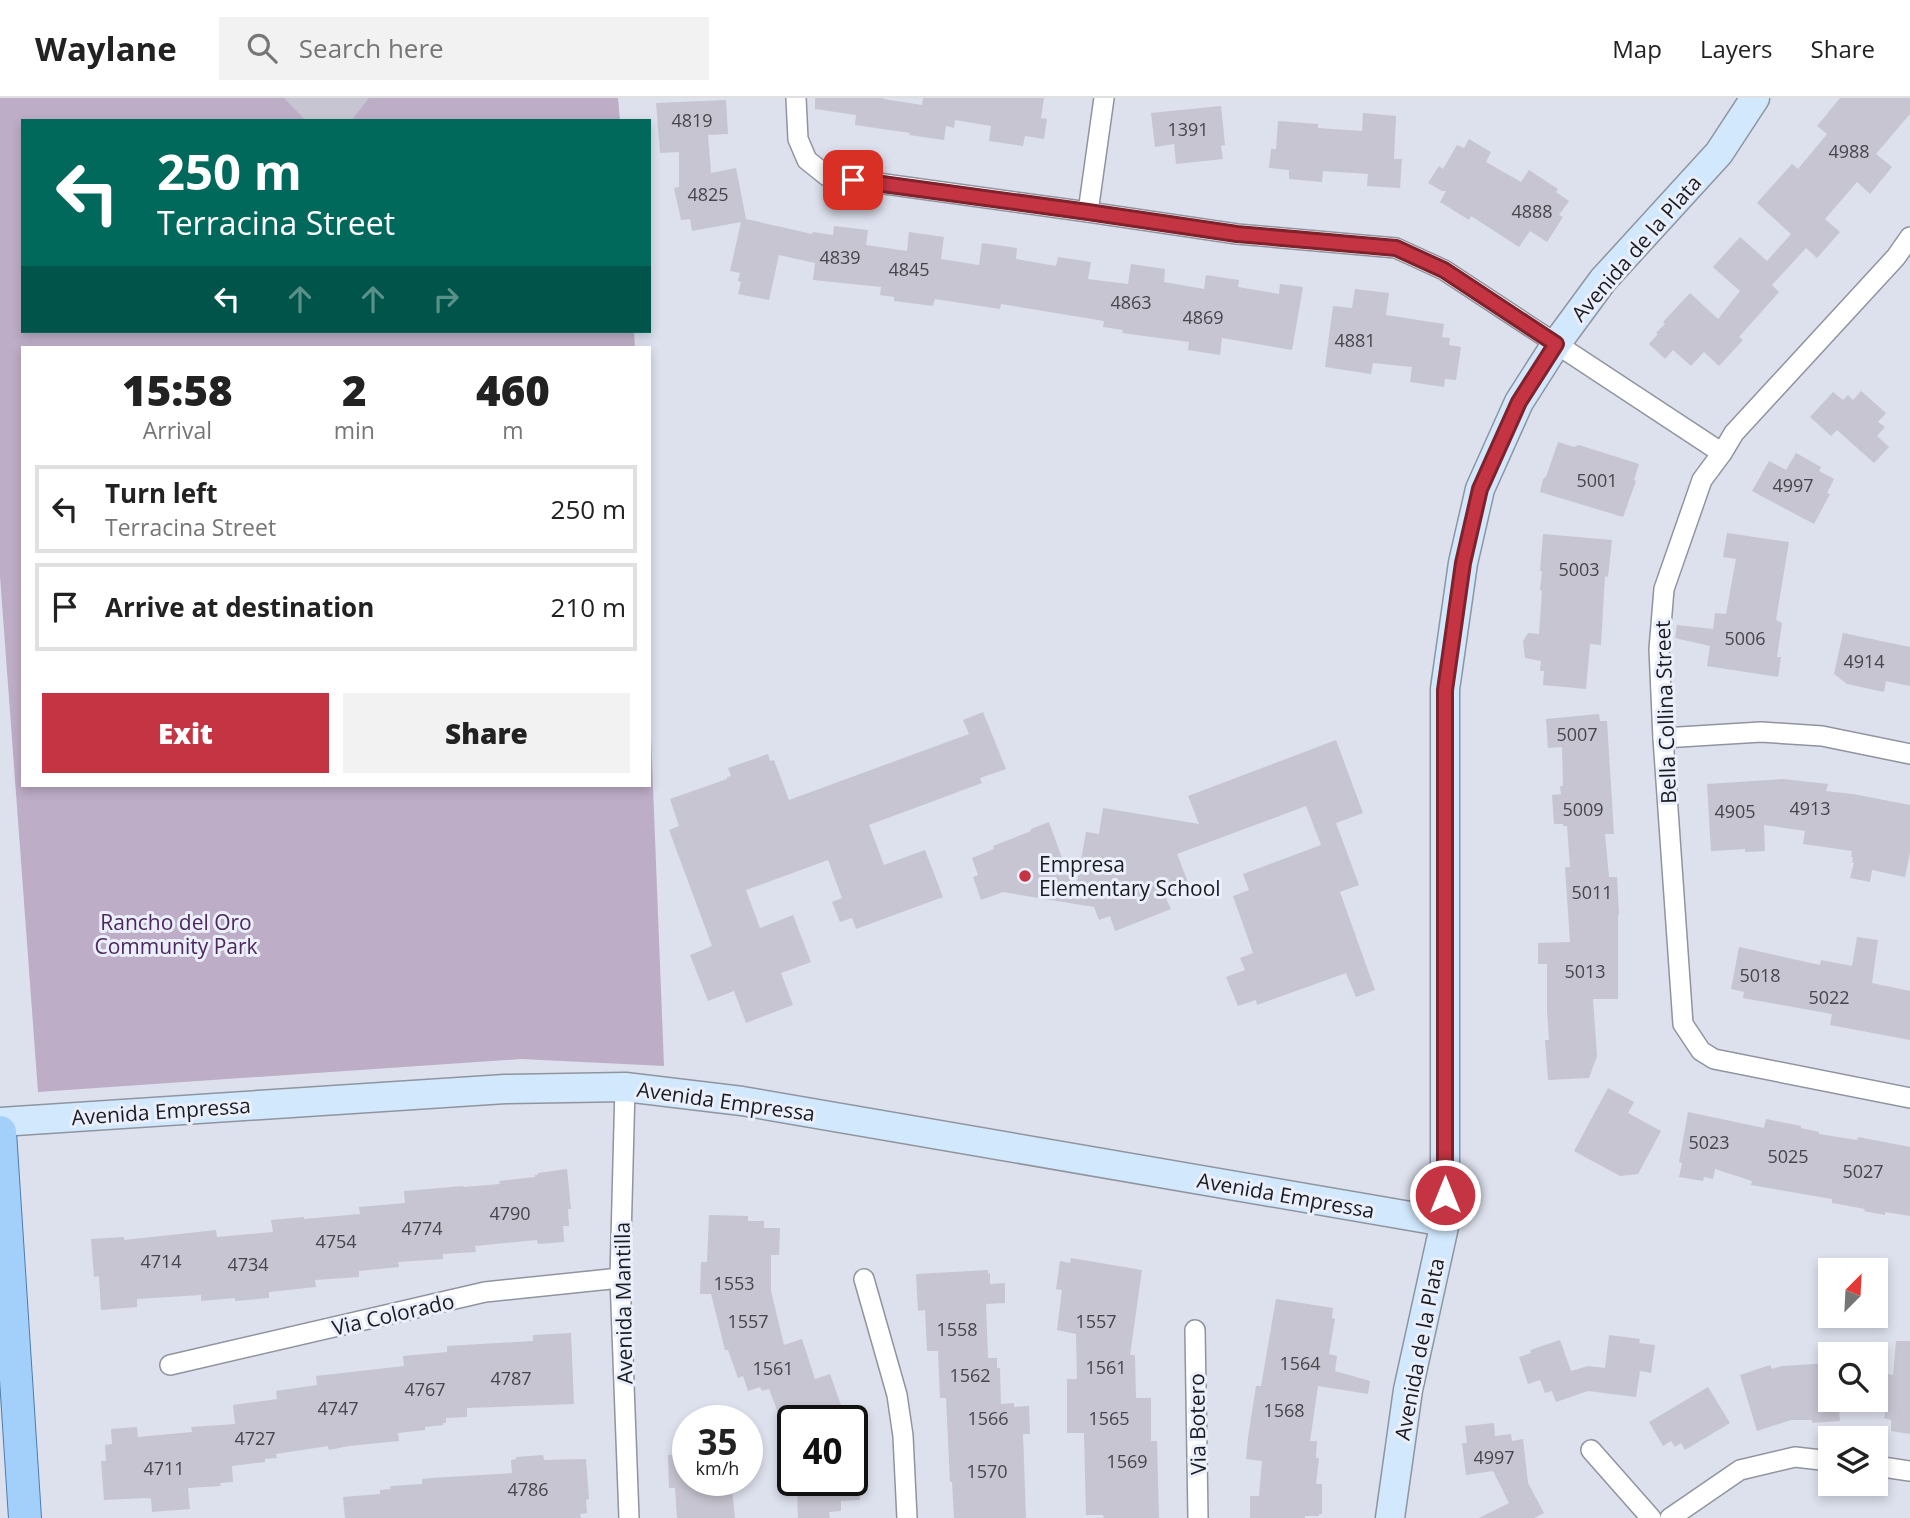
<!DOCTYPE html>
<style>
:root{--surface:#fff;--page:#f2f2f2;--text:#222;--muted:#767676;--line:#e0e0e0;--accent:#c43443}
body{margin:0;font-family:"Open Sans",sans-serif;background:var(--page);color:var(--text);height:100vh;display:flex;flex-direction:column;font-size:26px;white-space:nowrap}
*{box-sizing:border-box;margin:0}
p{font-size:23px;color:var(--muted)}
.icon{flex:none;width:38px;height:38px;fill:none;stroke:currentColor;stroke-width:2;stroke-linecap:round;stroke-linejoin:round}
.map{position:relative;flex:1;overflow:hidden}
.details{position:absolute;left:21px;top:248px;width:630px;height:441px;display:flex;flex-direction:column;background:var(--surface);border-radius:0px;box-shadow:0 4px 10px #0003}
.details>*{flex:none}
.guide{position:absolute;left:21px;top:21px;width:630px;height:214px;border-radius:0px;box-shadow:0 4px 10px #0003;background:#00695c;color:#fff;overflow:hidden}
.needle{width:46px;rotate:24deg}
.tools{position:absolute;left:1818px;top:1160px;display:grid;gap:14px}
.tools a{display:grid;place-items:center;width:70px;height:70px;border-radius:0px;background:var(--surface);box-shadow:0 4px 10px #0003;font-size:35px}
.speed{position:absolute;left:672px;top:1307px;display:flex;gap:14px;font-size:35px;font-weight:700;text-align:center}
.speed>*{display:grid;place-content:center;width:91px;height:91px;border-radius:50%;background:var(--surface);box-shadow:0 4px 10px #0003;line-height:1}
.speed small{font-size:18px;font-weight:400}
.speed .limit{border:4px solid #111;border-radius:10px;background:#fff;color:#111}
.pin{position:absolute;display:grid;place-items:center;width:60px;height:60px;color:#fff;margin:-30px;border-radius:14px;box-shadow:0 4px 10px #0006}
.me{position:absolute;width:77px;margin:-38px;rotate:0deg;stroke-linejoin:round;filter:drop-shadow(0 0 5px #0008)}
.turn{display:flex;align-items:center;gap:24px;height:147px;padding:0 21px;font-size:32px}
.turn .icon{width:91px;height:91px;stroke-width:2.5}
.turn b{display:block;font-size:49px;line-height:60px}
.lanes{display:flex;align-items:center;height:66px;padding:0 21px;background:#0003;justify-content:center;gap:35px;direction:ltr}
.lanes .off{opacity:.35}
.eta{display:flex;justify-content:space-evenly;align-items:center;height:119px;text-align:center}
.eta b{font-size:42px;font-weight:800;line-height:49px}
.primary-button{display:flex;gap:14px;margin-top:auto;padding:14px 21px}
.primary-button a{flex:1;height:80px;border-radius:0px;background:var(--accent);color:#fff;font-size:28px;font-weight:800;line-height:80px;text-align:center}
.primary-button a+a{background:var(--page);color:var(--text)}
ul{padding:0;list-style:none}
li{display:flex;align-items:center;gap:21px;height:88px;margin:0 14px 10px;padding:0 7px;border:4px solid var(--line);border-radius:0px}
li div{flex:1}
li b{display:block;font-size:26px}
li em{font-style:normal}
header{display:flex;align-items:center;gap:42px;box-sizing:border-box;height:98px;padding:0 35px;background:var(--surface);border-bottom:2px solid var(--line)}
header strong{font-size:33px}
nav{display:flex;gap:38px;margin-inline-start:auto;font-size:24px}
.search{width:490px;height:63px;background:var(--page);display:flex;align-items:center;gap:18px;box-sizing:border-box;padding:0 24px;border-radius:0px;color:var(--muted);font-size:26px}
.map>svg:first-child{display:block}
.green{fill:#beadc7}
.building{fill:#c6c5d1}
.lines{fill:none;stroke-linecap:round;stroke-linejoin:round}
.street-casing{stroke:#90949f;stroke-width:22}
.secondary-casing{stroke:#90949f;stroke-width:31}
.primary-casing{stroke:#4c7dad;stroke-width:34}
.street{stroke:#fff;stroke-width:19}
.secondary{stroke:#d1e8fd;stroke-width:28}
.primary{stroke:#a3d0fb;stroke-width:32}
.route-casing{stroke:#7f222c;stroke-width:18}
.route{stroke:#c43443;stroke-width:12}
.poi-dot{fill:#c43443;stroke:#eaeffb;stroke-width:2.5}
.labels{text-anchor:middle;dominant-baseline:central;stroke-width:6;stroke-linejoin:round;paint-order:stroke}
.number-label{font-size:18px;fill:#46464c}
.street-label{font-size:21px;fill:#1b1c20;stroke:#eaeffb}
.poi-label{font-size:21px;fill:#1b1c20;stroke:#eaeffb;text-anchor:start}
.park-label{font-size:21px;fill:#4d285e;stroke:#eaeffb}
</style>
<header>
<strong>Waylane</strong>
<div class="search"><svg class="icon" aria-label="search" viewBox="0 0 24 24"><circle cx="10" cy="10" r="6"/><path d="M15 15l6 6"/></svg>Search here</div>
<nav><a>Map</a><a>Layers</a><a>Share</a></nav>
</header>
<div class="map">
<svg width="1910" height="1420" viewBox="0 0 1910 1420">
<rect width="100%" height="100%" fill="#dde1ed"/>
<polygon class="green" points="0,0 618,0 620,23 23,23 23,233 634,233 635,250 23,250 23,688 649,688 649,588 664,968 521,961 38,994 0,478"/>
<g class="building">
<polygon points="284,0 369,0 351,23 306,23"/>
<polygon points="815,0 884,0 884,1 922,7 923,0 1044,0 1041,20 1047,21 1044,41 1025,38 1023,48 989,43 991,28 955,22 954,30 946,28 944,42 909,37 910,35 855,27 856,17 815,11"/>
<polygon points="1840,0 1910,0 1910,16 1876,56 1892,69 1870,96 1857,84 1825,121 1840,134 1817,160 1806,150 1772,187 1779,194 1739,239 1743,242 1719,268 1704,254 1691,268 1673,252 1665,261 1649,246 1658,236 1656,235 1665,226 1663,224 1690,195 1718,221 1740,193 1713,169 1740,139 1767,163 1791,136 1757,105 1792,66 1798,71 1827,36 1817,28"/>
<polygon points="726,2 728,36 708,37 711,75 736,70 746,121 812,136 813,134 833,137 834,128 868,132 866,147 907,153 909,134 944,139 941,161 979,167 982,145 1017,150 1016,161 1056,168 1058,159 1091,164 1088,181 1128,186 1131,166 1165,171 1164,184 1204,191 1206,177 1239,182 1238,189 1279,196 1280,186 1303,189 1292,252 1222,240 1220,257 1188,252 1189,244 1122,235 1123,232 1103,229 1104,223 1001,206 1000,211 935,201 933,208 894,203 894,199 880,197 881,189 813,182 815,165 779,157 769,202 738,196 741,184 738,183 740,175 730,173 741,124 692,133 690,121 681,122 674,90 679,89 679,54 660,55 656,5"/>
<polygon points="1221,8 1225,47 1221,48 1223,61 1176,66 1174,46 1155,49 1151,15"/>
<polygon points="1363,15 1396,18 1394,61 1402,61 1400,90 1367,88 1368,76 1323,73 1322,84 1289,81 1289,72 1269,70 1271,51 1276,51 1278,23 1318,26 1318,30 1362,33"/>
<polygon points="1469,41 1491,54 1486,64 1521,84 1529,72 1558,91 1556,94 1569,103 1559,117 1563,119 1547,144 1530,133 1519,149 1471,118 1469,122 1440,104 1446,93 1442,93 1428,85 1439,68 1443,71 1457,47 1464,50"/>
<polygon points="1355,191 1389,195 1386,217 1444,226 1442,239 1450,240 1449,247 1461,249 1456,282 1445,281 1444,289 1410,284 1412,269 1373,265 1371,276 1325,269 1333,208 1352,210"/>
<polygon points="1861,293 1886,315 1878,324 1885,329 1877,338 1889,349 1874,365 1837,332 1831,338 1810,319 1833,294 1843,302 1848,297 1853,302"/>
<polygon points="1558,344 1574,349 1579,347 1639,366 1634,382 1636,383 1623,419 1540,394 1543,381 1546,379"/>
<polygon points="1796,355 1821,369 1819,373 1834,381 1827,395 1830,396 1814,426 1752,393 1769,363 1786,372"/>
<polygon points="1727,435 1789,444 1776,522 1782,525 1777,559 1781,559 1778,579 1707,568 1710,548 1675,540 1677,527 1713,531 1715,515 1726,516 1736,461 1723,459"/>
<polygon points="1543,436 1612,442 1608,479 1605,478 1601,547 1590,546 1586,591 1543,587 1544,573 1540,573 1541,563 1525,560 1523,543 1528,535 1539,536 1542,493 1540,492 1542,473 1540,473"/>
<polygon points="1843,535 1910,549 1910,588 1886,583 1884,594 1847,586 1834,576"/>
<polygon points="983,614 1006,671 980,680 982,685 869,727 884,767 925,752 943,799 856,831 852,820 840,824 832,804 842,800 828,762 746,792 760,830 793,817 811,864 781,875 793,907 746,925 734,893 708,903 690,857 712,848 669,732 679,728 670,701 727,681 727,679 731,678 728,670 768,656 770,663 774,662 789,702 969,636 963,622"/>
<polygon points="1599,616 1600,623 1607,623 1614,736 1605,736 1609,779 1617,779 1619,817 1618,817 1618,901 1593,901 1597,958 1589,980 1548,982 1545,942 1549,942 1547,913 1547,866 1538,866 1538,845 1570,844 1565,769 1570,769 1567,728 1563,728 1563,726 1554,726 1552,697 1561,696 1560,688 1563,688 1562,649 1548,650 1546,621"/>
<polygon points="1336,642 1363,715 1336,725 1359,787 1340,794 1375,892 1356,899 1346,875 1257,907 1256,902 1238,908 1226,879 1245,872 1240,860 1253,855 1233,798 1249,792 1243,776 1321,747 1306,708 1177,756 1189,787 1164,796 1171,811 1115,833 1110,818 1099,822 1094,809 1003,794 981,802 973,779 978,777 972,760 994,751 993,748 1031,733 1031,731 1049,724 1075,796 1086,734 1099,736 1103,710 1199,726 1188,698"/>
<polygon points="1783,681 1828,686 1826,693 1853,696 1910,707 1910,754 1905,779 1872,772 1870,784 1850,780 1854,765 1852,764 1853,759 1851,759 1852,753 1803,746 1805,733 1764,727 1765,753 1745,754 1745,751 1711,753 1707,686"/>
<polygon points="1857,839 1878,842 1872,885 1910,893 1910,942 1830,927 1832,916 1743,900 1744,894 1731,891 1739,849 1820,867 1821,862 1852,868"/>
<polygon points="1608,990 1634,1004 1628,1015 1661,1033 1638,1076 1620,1078 1574,1053"/>
<polygon points="1688,1014 1764,1030 1766,1021 1801,1028 1801,1030 1819,1034 1819,1036 1857,1042 1858,1039 1910,1049 1910,1118 1885,1114 1885,1117 1864,1113 1865,1111 1832,1105 1832,1101 1751,1087 1752,1083 1715,1071 1713,1081 1704,1079 1703,1083 1679,1079 1682,1065 1679,1064"/>
<polygon points="567,1071 571,1111 568,1111 569,1128 563,1128 564,1144 538,1146 537,1142 475,1148 476,1154 443,1156 443,1161 398,1164 399,1169 359,1173 359,1179 315,1182 316,1189 269,1194 269,1200 235,1203 235,1200 201,1203 201,1197 137,1201 137,1209 101,1212 99,1178 94,1179 91,1141 124,1139 124,1142 216,1132 217,1139 273,1134 271,1122 304,1119 304,1121 360,1116 359,1109 405,1105 404,1093 463,1088 464,1089 500,1086 499,1083 535,1079 535,1077 538,1077 538,1075"/>
<polygon points="709,1117 748,1118 748,1123 764,1123 764,1130 780,1130 779,1157 771,1157 771,1193 784,1247 802,1241 815,1281 830,1276 842,1310 807,1323 793,1323 793,1328 788,1330 784,1319 780,1320 769,1291 762,1293 760,1289 748,1293 743,1278 738,1280 728,1252 725,1252 711,1196 700,1196 701,1164 707,1164"/>
<polygon points="1071,1160 1142,1172 1130,1257 1135,1257 1136,1300 1151,1300 1151,1343 1157,1343 1159,1420 1104,1420 1103,1417 1086,1417 1084,1335 1067,1335 1067,1281 1077,1281 1076,1236 1057,1232 1062,1192 1056,1191 1060,1163 1070,1165"/>
<polygon points="988,1172 988,1176 990,1175 990,1186 1005,1185 1005,1205 986,1206 988,1260 997,1260 997,1270 1000,1270 1001,1306 1014,1305 1014,1309 1029,1308 1030,1336 1023,1336 1026,1420 954,1420 952,1384 950,1384 946,1300 940,1300 938,1253 927,1253 925,1212 918,1213 916,1176"/>
<polygon points="1276,1201 1333,1210 1332,1220 1335,1221 1329,1256 1337,1258 1335,1273 1370,1283 1368,1296 1318,1288 1310,1343 1317,1343 1316,1360 1319,1360 1316,1386 1322,1386 1322,1416 1319,1416 1319,1418 1305,1418 1305,1420 1250,1420 1250,1398 1259,1398 1262,1363 1246,1361 1248,1340 1256,1288 1261,1288"/>
<polygon points="571,1235 574,1306 467,1310 467,1319 446,1320 446,1325 443,1325 443,1327 425,1329 425,1332 398,1335 399,1343 349,1348 329,1352 328,1348 276,1356 277,1360 265,1361 265,1364 232,1368 233,1384 220,1385 221,1388 188,1390 190,1411 152,1414 151,1401 147,1400 104,1402 101,1363 106,1363 105,1347 112,1346 111,1331 137,1329 138,1339 192,1334 191,1329 235,1326 233,1307 277,1301 276,1293 317,1287 316,1278 404,1268 403,1258 447,1254 447,1248 533,1243 533,1237"/>
<polygon points="1609,1237 1640,1241 1639,1245 1655,1247 1651,1275 1640,1273 1636,1299 1588,1293 1556,1304 1552,1293 1545,1295 1540,1282 1528,1286 1519,1259 1531,1255 1530,1252 1560,1242 1571,1273 1588,1268 1605,1270"/>
<polygon points="1896,1243 1910,1243 1910,1336 1891,1333 1891,1322 1884,1320 1887,1302 1876,1301 1880,1275 1893,1277"/>
<polygon points="1830,1265 1830,1302 1838,1302 1840,1323 1812,1325 1812,1322 1791,1322 1757,1333 1740,1277 1770,1267 1772,1271 1782,1268"/>
<polygon points="1708,1289 1730,1325 1685,1352 1681,1345 1675,1349 1671,1343 1663,1348 1649,1324"/>
<polygon points="1494,1325 1495,1338 1511,1336 1512,1343 1523,1341 1528,1385 1544,1415 1534,1420 1479,1420 1509,1405 1493,1373 1466,1377 1462,1345 1467,1345 1465,1328"/>
<polygon points="688,1356 688,1382 724,1382 724,1393 732,1392 735,1420 677,1420 675,1390 669,1390 668,1357"/>
<polygon points="543,1357 544,1362 586,1361 589,1401 586,1402 587,1415 580,1416 581,1420 345,1420 343,1399 380,1396 380,1392 391,1391 390,1388 422,1386 422,1381 432,1380 512,1375 511,1362 516,1361 516,1359"/>
<polygon points="800,1382 859,1382 860,1402 841,1403 841,1413 829,1414 830,1420 798,1420 797,1392 800,1392"/>
</g>
<g class="lines">
<g class="street-casing">
<g id="street">
<polyline points="796,0 798,41 807,62 827,78 1088,114 1237,136 1396,150 1444,172 1722,355"/>
<polyline points="1088,114 1104,0"/>
<polyline points="1910,139 1896,159 1734,335 1722,355 1702,382 1664,491 1659,551 1663,640 1683,926 1701,953 1714,961 1910,1000"/>
<polyline points="1663,640 1761,634 1822,638 1910,656"/>
<polyline points="625,989 620,1180 629,1420"/>
<polyline points="864,1181 897,1297 903,1338 907,1420"/>
<polyline points="1195,1232 1198,1420"/>
<polyline points="170,1267 485,1194 620,1180"/>
<polyline points="1591,1352 1651,1420"/>
<polyline points="1876,1368 1910,1373"/>
<polyline points="1670,1420 1740,1372 1795,1359 1830,1363"/>
</g>
</g>
<g class="secondary-casing">
<g id="secondary">
<polyline points="0,1024 505,991 625,989 742,1003 1445,1124"/>
<polyline points="1390,1420 1408,1292 1445,1124 1445,591 1463,465 1480,391 1519,304 1556,246 1603,182 1719,55 1755,0"/>
</g>
</g>
<g class="primary-casing">
<polyline id="primary" points="0,1034 25,1420"/>
</g>
<use href="#street" class="street"/>
<use href="#secondary" class="secondary"/>
<use href="#primary" class="primary"/>
</g>
<g class="lines">
<g class="route-casing">
<polyline id="route" points="853,82 1088,114 1237,136 1396,150 1444,172 1556,246 1519,304 1480,391 1463,465 1445,592 1445,1097"/>
</g>
<use href="#route" class="route"/>
</g>
<circle class="poi-dot" cx="1025" cy="778" r="7"/>
<g class="labels">
<g class="number-label">
<text x="692" y="22">4819</text>
<text x="1188" y="31">1391</text>
<text x="1849" y="53">4988</text>
<text x="708" y="96">4825</text>
<text x="1532" y="113">4888</text>
<text x="840" y="159">4839</text>
<text x="909" y="171">4845</text>
<text x="1131" y="204">4863</text>
<text x="1203" y="219">4869</text>
<text x="1355" y="242">4881</text>
<text x="1597" y="382">5001</text>
<text x="1793" y="387">4997</text>
<text x="1579" y="471">5003</text>
<text x="1745" y="540">5006</text>
<text x="1864" y="563">4914</text>
<text x="1577" y="636">5007</text>
<text x="1810" y="710">4913</text>
<text x="1583" y="711">5009</text>
<text x="1735" y="713">4905</text>
<text x="1592" y="794">5011</text>
<text x="1585" y="873">5013</text>
<text x="1760" y="877">5018</text>
<text x="1829" y="899">5022</text>
<text x="1709" y="1044">5023</text>
<text x="1788" y="1058">5025</text>
<text x="1863" y="1073">5027</text>
<text x="510" y="1115">4790</text>
<text x="422" y="1130">4774</text>
<text x="336" y="1143">4754</text>
<text x="161" y="1163">4714</text>
<text x="248" y="1166">4734</text>
<text x="734" y="1185">1553</text>
<text x="748" y="1223">1557</text>
<text x="1096" y="1223">1557</text>
<text x="957" y="1231">1558</text>
<text x="1300" y="1265">1564</text>
<text x="1106" y="1269">1561</text>
<text x="773" y="1270">1561</text>
<text x="970" y="1277">1562</text>
<text x="511" y="1280">4787</text>
<text x="425" y="1291">4767</text>
<text x="338" y="1310">4747</text>
<text x="1284" y="1312">1568</text>
<text x="988" y="1320">1566</text>
<text x="1109" y="1320">1565</text>
<text x="255" y="1340">4727</text>
<text x="1494" y="1359">4997</text>
<text x="1127" y="1363">1569</text>
<text x="164" y="1370">4711</text>
<text x="987" y="1373">1570</text>
<text x="528" y="1391">4786</text>
</g>
<g class="street-label">
<text transform="translate(1636 150) rotate(-49)">Avenida de la Plata</text>
<text transform="translate(1665 614) rotate(-92)">Bella Collina Street</text>
<text transform="translate(726 1003) rotate(8)">Avenida Empressa</text>
<text transform="translate(161 1013) rotate(-4)">Avenida Empressa</text>
<text transform="translate(1286 1097) rotate(10)">Avenida Empressa</text>
<text transform="translate(623 1205) rotate(-91)">Avenida Mantilla</text>
<text transform="translate(393 1216) rotate(-13)">Via Colorado</text>
<text transform="translate(1419 1251) rotate(-79)">Avenida de la Plata</text>
<text transform="translate(1197 1326) rotate(-91)">Via Botero</text>
</g>
<g class="poi-label">
<text x="1039" y="766">Empresa<tspan x="1039" dy="24">Elementary School</tspan></text>
</g>
<g class="park-label">
<text x="176" y="824">Rancho del Oro<tspan x="176" dy="24">Community Park</tspan></text>
</g>
</g>
</svg>
<div class="tools">
<a><svg class="needle" viewBox="-14 -14 28 28"><path d="M0-13l5 13h-10z" fill="#e53935"/><path d="M0 13l5-13h-10z" fill="#767676"/></svg></a>
<a><svg class="icon" aria-label="search" viewBox="0 0 24 24"><circle cx="10" cy="10" r="6"/><path d="M15 15l6 6"/></svg></a>
<a><svg class="icon" aria-label="layers" viewBox="0 0 24 24"><path d="M12 4l9 5-9 5-9-5zM3 14l9 5 9-5"/></svg></a>
</div>
<div class="speed"><div>35<small>km/h</small></div><div class="limit">40</div></div>
<div class="pin" style="left:853px;top:82px;background:#d93025"><svg class="icon" aria-label="arrive" viewBox="0 0 24 24"><path d="M6 21V4h12l-3 4 3 4H6"/></svg></div>
<svg class="me" style="left:1445px;top:1097px" viewBox="-20 -20 40 40"><circle r="17" fill="#c43443" stroke="#fff" stroke-width="3"/><path d="M0-11L8 9 0 5-8 9z" fill="#fff"/></svg>
<div class="guide">
<div class="turn"><svg class="icon" aria-label="left" viewBox="0 0 24 24"><path d="M17 20v-9H6M10 6l-5 5 5 5"/></svg><div><b>250 m</b>Terracina Street</div></div>
<div class="lanes"><svg class="icon" aria-label="left" viewBox="0 0 24 24"><path d="M17 20v-9H6M10 6l-5 5 5 5"/></svg><svg class="icon off" aria-label="ahead" viewBox="0 0 24 24"><path d="M12 20V5M6 11l6-6 6 6"/></svg><svg class="icon off" aria-label="ahead" viewBox="0 0 24 24"><path d="M12 20V5M6 11l6-6 6 6"/></svg><svg class="icon off" aria-label="right" viewBox="0 0 24 24"><path d="M7 20v-9h11M14 6l5 5-5 5"/></svg></div>
</div>
<section class="details">
<div class="eta">
<div><b>15:58</b><p>Arrival</p></div>
<div><b>2</b><p>min</p></div>
<div><b>460</b><p>m</p></div>
</div>
<ul>
<li><svg class="icon" aria-label="left" viewBox="0 0 24 24"><path d="M17 20v-9H6M10 6l-5 5 5 5"/></svg><div><b>Turn left</b><p>Terracina Street</p></div><em>250 m</em></li>
<li><svg class="icon" aria-label="arrive" viewBox="0 0 24 24"><path d="M6 21V4h12l-3 4 3 4H6"/></svg><div><b>Arrive at destination</b></div><em>210 m</em></li>
</ul>
<div class="primary-button"><a>Exit</a><a>Share</a></div>
</section>
</div>
